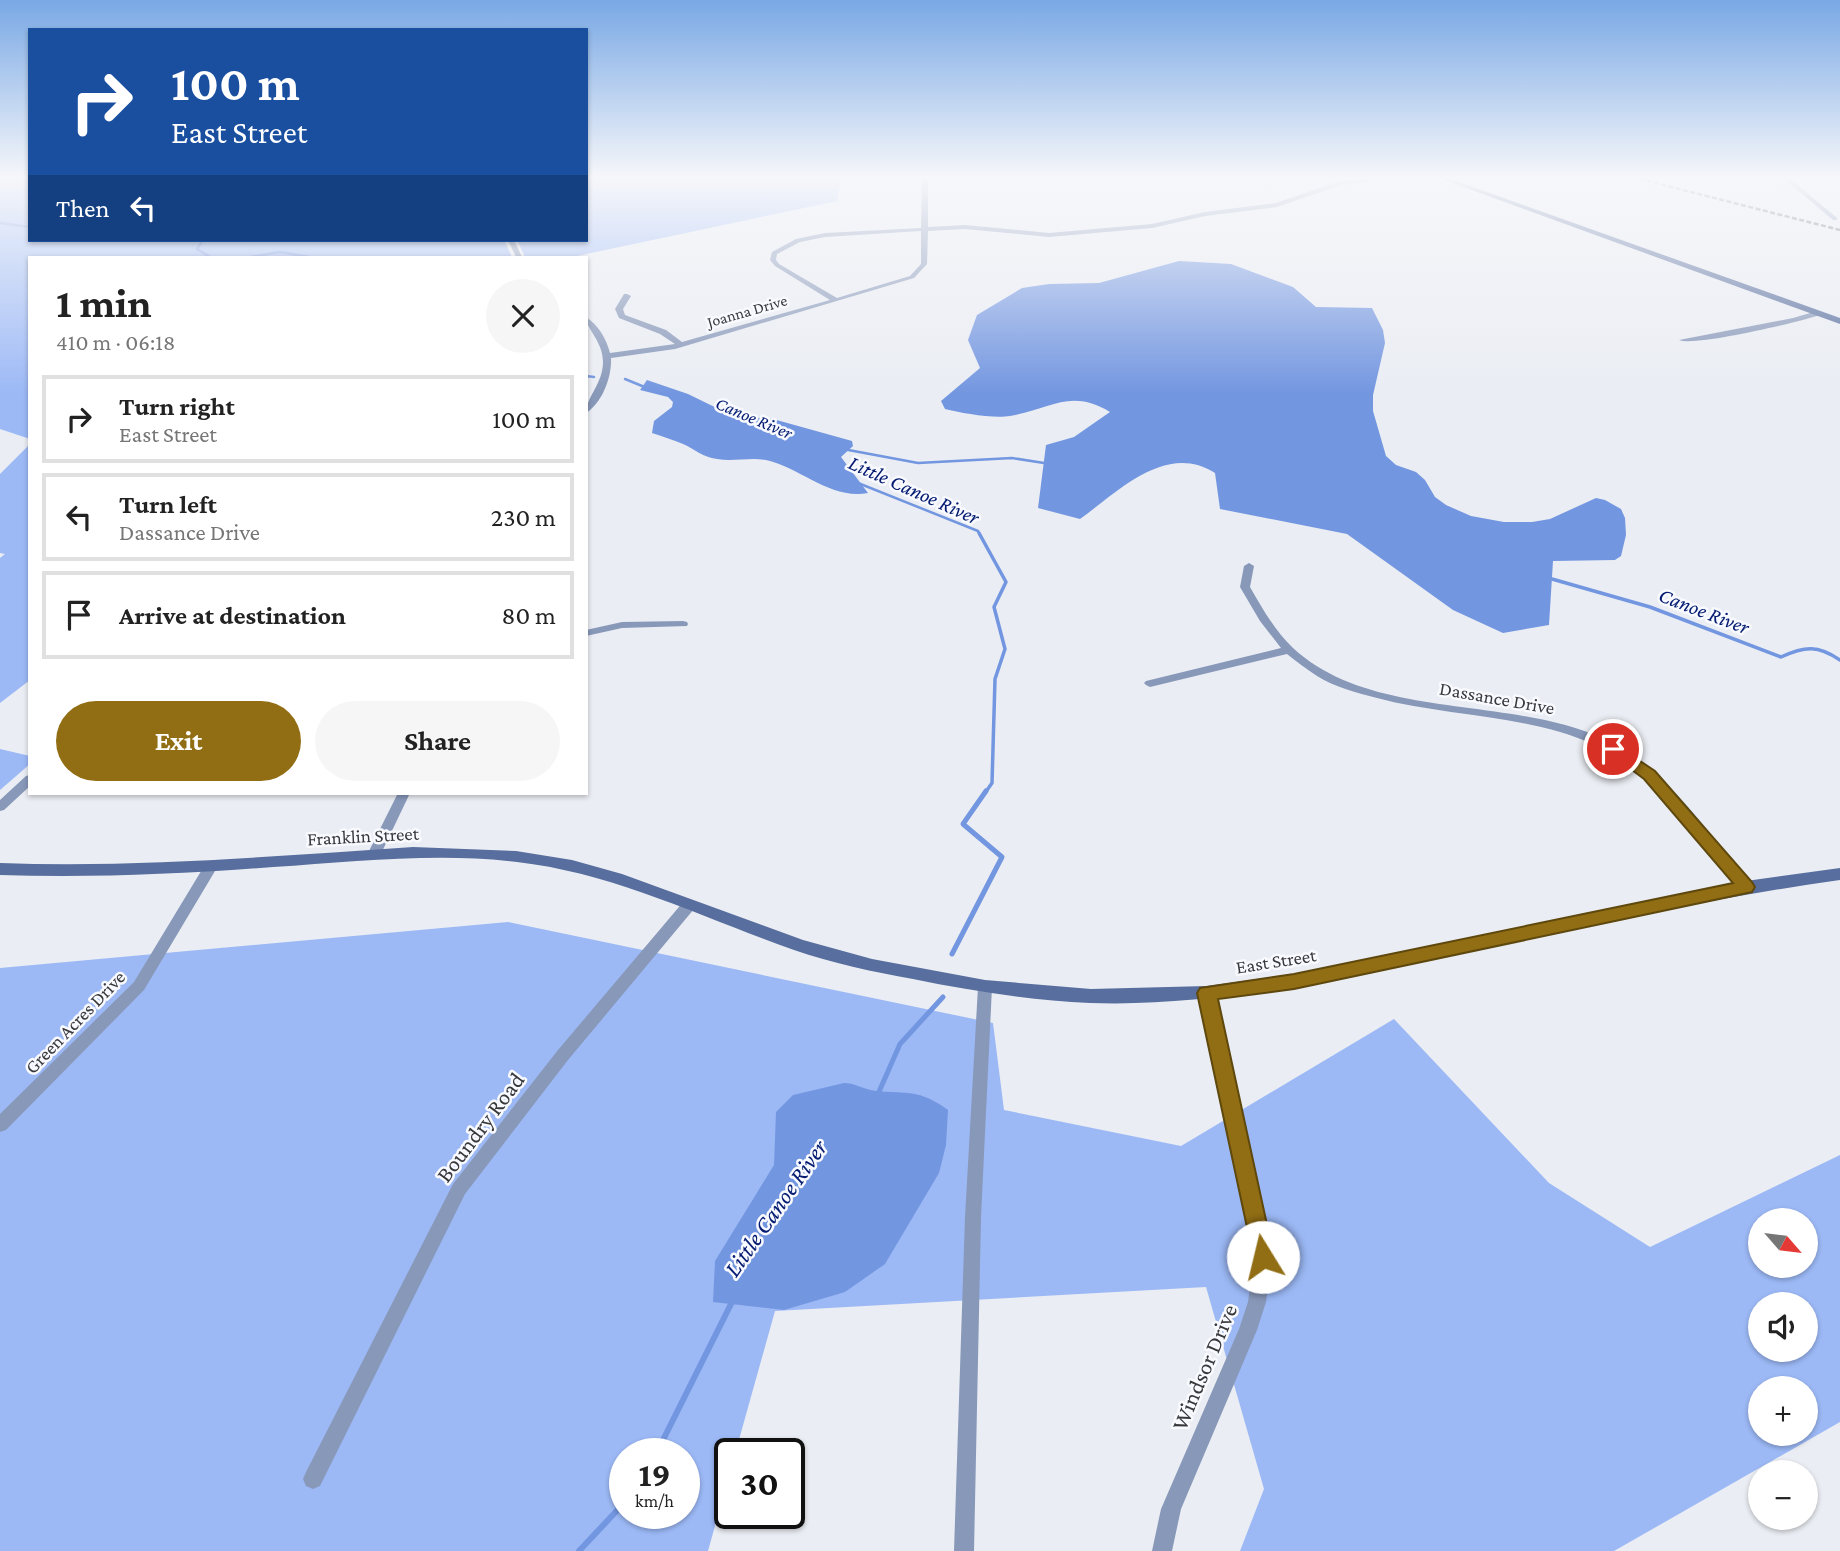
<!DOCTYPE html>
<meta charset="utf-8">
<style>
:root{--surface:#fff;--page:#f6f6f6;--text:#222;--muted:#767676;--line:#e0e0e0;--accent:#916e14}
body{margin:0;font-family:"Crimson Pro",serif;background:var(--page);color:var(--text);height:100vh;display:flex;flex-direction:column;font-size:26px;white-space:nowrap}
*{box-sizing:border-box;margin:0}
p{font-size:23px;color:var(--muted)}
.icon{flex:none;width:38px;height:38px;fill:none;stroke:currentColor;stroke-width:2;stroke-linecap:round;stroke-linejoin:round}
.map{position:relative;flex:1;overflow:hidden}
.panel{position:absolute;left:28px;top:256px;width:560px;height:539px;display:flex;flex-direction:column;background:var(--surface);border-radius:0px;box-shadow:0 2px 5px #0004}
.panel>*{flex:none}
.guide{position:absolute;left:28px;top:28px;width:560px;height:214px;border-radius:0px;box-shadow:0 2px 5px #0004;background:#1a4fa0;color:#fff;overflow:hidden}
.needle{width:46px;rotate:118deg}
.tools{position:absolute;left:1748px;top:1208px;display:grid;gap:14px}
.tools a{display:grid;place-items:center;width:70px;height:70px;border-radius:50%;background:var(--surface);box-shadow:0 2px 5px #0004;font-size:35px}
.speed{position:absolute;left:609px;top:1438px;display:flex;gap:14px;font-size:35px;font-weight:700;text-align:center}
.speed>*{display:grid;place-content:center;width:91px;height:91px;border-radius:50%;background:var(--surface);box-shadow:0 2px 5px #0004;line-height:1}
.speed small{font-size:18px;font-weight:400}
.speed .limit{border:4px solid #111;border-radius:10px;background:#fff;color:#111}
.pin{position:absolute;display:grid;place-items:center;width:60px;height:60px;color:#fff;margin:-30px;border:4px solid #fff;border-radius:50%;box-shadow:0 2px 7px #0007}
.me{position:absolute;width:77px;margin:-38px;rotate:351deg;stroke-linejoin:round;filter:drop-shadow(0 0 5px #0008)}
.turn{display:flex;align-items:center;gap:24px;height:147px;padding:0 28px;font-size:32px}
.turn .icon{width:91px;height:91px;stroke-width:2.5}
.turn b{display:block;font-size:49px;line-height:60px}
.then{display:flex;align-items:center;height:66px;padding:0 28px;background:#0003;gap:14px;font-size:26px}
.round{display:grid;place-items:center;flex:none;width:74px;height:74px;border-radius:37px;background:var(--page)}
.headline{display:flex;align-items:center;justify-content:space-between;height:119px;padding:0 28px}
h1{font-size:42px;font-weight:700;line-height:52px}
.action{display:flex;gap:14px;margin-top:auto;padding:14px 28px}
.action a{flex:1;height:80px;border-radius:42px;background:var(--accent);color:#fff;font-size:28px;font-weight:700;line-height:80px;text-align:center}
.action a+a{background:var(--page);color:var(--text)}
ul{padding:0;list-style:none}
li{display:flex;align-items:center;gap:21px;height:88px;margin:0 14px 10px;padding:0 14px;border:4px solid var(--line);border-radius:0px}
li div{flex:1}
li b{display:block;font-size:26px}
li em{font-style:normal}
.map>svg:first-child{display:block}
.green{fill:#9cb9f6;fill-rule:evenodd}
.water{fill:#7396e0}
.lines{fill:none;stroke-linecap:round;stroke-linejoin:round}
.stream-far3{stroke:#7396e0;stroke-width:2.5}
.stream-far2{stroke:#7396e0;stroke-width:3.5}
.stream-far1{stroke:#7396e0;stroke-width:5}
.stream{stroke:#7396e0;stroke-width:6}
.street{fill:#8898b9;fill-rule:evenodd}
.secondary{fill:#586e9e;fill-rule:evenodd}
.rail{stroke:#5e6063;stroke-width:2.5;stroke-dasharray:5 2.5;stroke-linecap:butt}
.route{fill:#916e14;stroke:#5e480d;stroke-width:2}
.labels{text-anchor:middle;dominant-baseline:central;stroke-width:5;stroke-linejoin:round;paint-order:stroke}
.far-street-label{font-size:16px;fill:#38393b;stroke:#f8faff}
.far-water-label{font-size:18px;font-style:italic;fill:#041b71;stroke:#f8faff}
.street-label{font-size:19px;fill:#38393b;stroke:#f8faff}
.water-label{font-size:21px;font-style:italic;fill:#041b71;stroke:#f8faff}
.near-street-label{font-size:23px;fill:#38393b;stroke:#f8faff}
.near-water-label{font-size:24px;font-style:italic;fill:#041b71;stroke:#f8faff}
</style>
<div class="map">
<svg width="1840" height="1551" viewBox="0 0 1840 1551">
<rect width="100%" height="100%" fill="#eaedf3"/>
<g class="green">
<polygon points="0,177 30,177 30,240 504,240 512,257 30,257 30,439 0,429"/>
<polygon points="586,177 841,177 837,201 572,257 525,257 517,240 586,240"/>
<polygon points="30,444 30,680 0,703 0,558 5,554 0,553 0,474"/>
<polygon points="0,749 30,756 30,764 0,790"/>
<path d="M508 922 993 1023 1004 1110 1181 1146 1394 1019 1549 1183 1650 1247 1840 1155V1422L1614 1551H1240L1264 1489 1206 1287 775 1311 735 1454H730V1472L708 1551H0V968ZM1760 1220H1806V1265H1760ZM1760 1304H1806V1349H1760ZM1760 1388H1806V1433H1760ZM625 1454H684V1514H625Z"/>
</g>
<g class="water">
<path d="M1179 261 1231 264 1293 287 1316 307 1372 308 1383 330 1385 343 1373 395V411L1386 456 1396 465 1416 472 1425 480 1435 497 1446 505 1471 516 1504 522H1532L1550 519 1596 498 1605 500 1621 509 1625 518 1626 535 1621 556 1615 560 1553 561 1549 625 1503 633 1453 610 1347 534 1220 509 1215 473C1166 442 1119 491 1080 519L1038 508 1046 445 1074 437 1110 412C1070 388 1051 409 1010 416 994 419 961 413 945 409L941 401 980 368 968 340 977 315 1022 288 1049 284 1099 283Z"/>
<path d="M647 380 688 394 731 415 773 419 852 441 853 446 841 457 868 493C831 500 801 468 766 460 750 457 733 462 717 459 702 457 695 449 683 444 673 440 662 436 652 433L654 421 672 407 673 402 668 397 640 390Z"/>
<path d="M844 1083C855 1083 865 1090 876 1091 909 1094 919 1089 948 1110L946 1145 939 1173 885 1264 845 1292 784 1310 713 1302 715 1261 774 1165 776 1112 793 1095Z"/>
</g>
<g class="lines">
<g class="stream-far3">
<polyline points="0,223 30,227"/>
<polyline points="203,240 197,249 210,257"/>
<polyline points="251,257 280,252 309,257"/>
<polyline points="586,376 594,377"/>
<polyline points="625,379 647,388"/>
<polyline points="843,449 918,463 1012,458 1044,463"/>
<polyline points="858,483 978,531 980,535"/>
</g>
<g class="stream-far2">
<polyline points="979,533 1006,582 994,607 1005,649 995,679 992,783 985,793"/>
<path d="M1552 579 1650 607 1781 657C1805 646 1818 645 1840 660"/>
</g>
<g class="stream-far1">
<polyline points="952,954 1002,857 963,824 986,791"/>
<polyline points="878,1094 900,1044 943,997"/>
</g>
<g class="stream">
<polyline points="656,1454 734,1298"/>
<polyline points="579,1551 625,1502"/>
</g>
<g class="street">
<path d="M922 177H928V227L965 225 1049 233 1152 224 1205 212 1276 203 1340 181 1393 177 1341 185 1277 207 1205 216 1152 228 1049 237 965 229 928 231 927 264 914 278 675 349 611 358C612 377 602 403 586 413 586 397 603 384 603 362 603 341 586 329 586 317 599 326 606 338 610 353L675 344 660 334 619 318 615 309 624 294H627L631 296 623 309 625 315 666 330 682 342 830 300 775 266 770 260 772 252 796 239 825 233 921 228ZM921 231V264L910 276 837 298 779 264 776 260 777 254 800 242 825 237Z"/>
<polygon points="1782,177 1788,177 1837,218 1837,220 1833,220"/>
<polygon points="508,240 514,240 522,257 516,257"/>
<path d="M1817 311 1821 313 1820 315C1799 322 1695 347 1679 340L1793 318Z"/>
<path d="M1249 563 1254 566 1250 587C1262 608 1275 631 1293 648 1372 721 1509 695 1604 739 1667 768 1707 833 1751 883L1753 887 1751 891H1741C1698 840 1658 773 1595 745 1527 714 1448 717 1377 698 1357 693 1335 687 1317 676 1306 669 1296 661 1287 654L1150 687 1146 685 1144 683 1146 681 1281 648 1260 621 1240 587 1244 566Z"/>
<polygon points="683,621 687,622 688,624 687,626 622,628 586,636 586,630 622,622"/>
<polygon points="30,775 30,786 4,810 0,811 0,800 26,776"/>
<polygon points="398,793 410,793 379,858 369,858 367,855"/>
<polygon points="211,861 216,863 218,866 144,990 6,1130 0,1132 0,1114 134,982 206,863"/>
<polygon points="689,900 694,901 696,905 694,909 568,1060 465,1194 320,1486 313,1489 306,1486 303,1479 306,1472 453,1184 558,1050 684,901"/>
<polygon points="985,981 990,983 992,987 981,1217 974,1551 954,1551 965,1217 978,987 980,983"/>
<polygon points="1207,987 1212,989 1214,993 1272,1257 1266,1302 1257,1330 1181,1509 1172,1551 1152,1551 1161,1509 1239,1329 1248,1302 1254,1257 1200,993 1202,989"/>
</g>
<g class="secondary">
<polygon points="1436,177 1445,177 1840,318 1840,324"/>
<path d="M413 847 516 851 572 860 622 874 803 940 872 959 985 980 1091 989 1207 986 1294 974 1746 881 1840 868V880C1703 899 1569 930 1434 958 1320 982 1207 1007 1090 1003 1030 1000 971 991 913 979 873 972 832 963 794 950 703 918 614 873 517 862 436 852 353 862 273 867 182 874 91 878 0 875V863C138 868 276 856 413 847Z"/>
</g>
<polyline class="rail" points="1632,177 1840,230"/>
</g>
<linearGradient id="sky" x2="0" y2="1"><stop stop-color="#79a8e5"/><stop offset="0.45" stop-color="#f6f7fa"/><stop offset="1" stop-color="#f6f7fa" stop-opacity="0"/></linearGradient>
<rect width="1840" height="394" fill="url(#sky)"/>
<polygon class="route" points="1613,743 1655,771 1752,882 1755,887 1752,892 1294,989 1218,999 1274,1257 1271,1265 1263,1268 1255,1265 1197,993 1200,988 1294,974 1733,883 1644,779 1608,752 1605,749"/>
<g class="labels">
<g class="far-street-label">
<text transform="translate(747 311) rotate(-16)">Joanna Drive</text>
</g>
<g class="far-water-label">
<text transform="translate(754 418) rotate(23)">Canoe River</text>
</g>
<g class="street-label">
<text transform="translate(1497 698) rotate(10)">Dassance Drive</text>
<text transform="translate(363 836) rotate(-3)">Franklin Street</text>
<text transform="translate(1276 961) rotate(-9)">East Street</text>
<text transform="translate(75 1022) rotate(-46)">Green Acres Drive</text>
</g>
<g class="water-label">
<text transform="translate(914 490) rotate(24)">Little Canoe River</text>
<text transform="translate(1704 611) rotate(21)">Canoe River</text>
</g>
<g class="near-street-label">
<text transform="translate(480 1127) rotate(-53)">Boundry Road</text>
<text transform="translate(1204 1367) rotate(-67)">Windsor Drive</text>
</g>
<g class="near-water-label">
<text transform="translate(775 1208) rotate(-55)">Little Canoe River</text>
</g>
</g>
</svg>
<div class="tools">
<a><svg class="needle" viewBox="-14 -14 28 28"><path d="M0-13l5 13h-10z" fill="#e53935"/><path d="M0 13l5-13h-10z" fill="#767676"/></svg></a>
<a><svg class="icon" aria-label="sound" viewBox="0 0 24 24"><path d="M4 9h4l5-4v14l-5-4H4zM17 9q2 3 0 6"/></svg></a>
<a>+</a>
<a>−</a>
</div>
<div class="speed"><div>19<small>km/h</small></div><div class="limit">30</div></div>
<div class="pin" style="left:1613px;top:749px;background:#d93025"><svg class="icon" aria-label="arrive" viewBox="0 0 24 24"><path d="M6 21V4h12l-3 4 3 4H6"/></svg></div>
<svg class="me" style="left:1263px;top:1257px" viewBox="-20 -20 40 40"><circle r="19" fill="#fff"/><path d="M0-13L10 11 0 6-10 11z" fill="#916e14"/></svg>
<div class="guide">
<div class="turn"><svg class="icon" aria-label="right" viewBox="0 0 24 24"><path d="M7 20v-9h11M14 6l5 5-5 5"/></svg><div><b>100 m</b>East Street</div></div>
<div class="then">Then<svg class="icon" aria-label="left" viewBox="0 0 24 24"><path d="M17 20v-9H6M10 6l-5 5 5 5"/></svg></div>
</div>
<section class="panel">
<div class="headline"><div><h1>1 min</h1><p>410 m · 06:18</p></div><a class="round"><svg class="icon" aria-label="close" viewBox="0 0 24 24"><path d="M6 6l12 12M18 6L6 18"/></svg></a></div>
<ul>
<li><svg class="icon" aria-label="right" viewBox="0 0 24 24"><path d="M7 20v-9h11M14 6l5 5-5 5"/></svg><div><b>Turn right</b><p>East Street</p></div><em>100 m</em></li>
<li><svg class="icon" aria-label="left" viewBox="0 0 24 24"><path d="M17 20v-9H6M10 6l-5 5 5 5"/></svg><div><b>Turn left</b><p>Dassance Drive</p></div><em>230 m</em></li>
<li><svg class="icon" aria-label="arrive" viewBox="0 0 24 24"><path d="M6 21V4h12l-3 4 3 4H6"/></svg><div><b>Arrive at destination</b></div><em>80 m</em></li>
</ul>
<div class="action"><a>Exit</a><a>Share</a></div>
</section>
</div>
